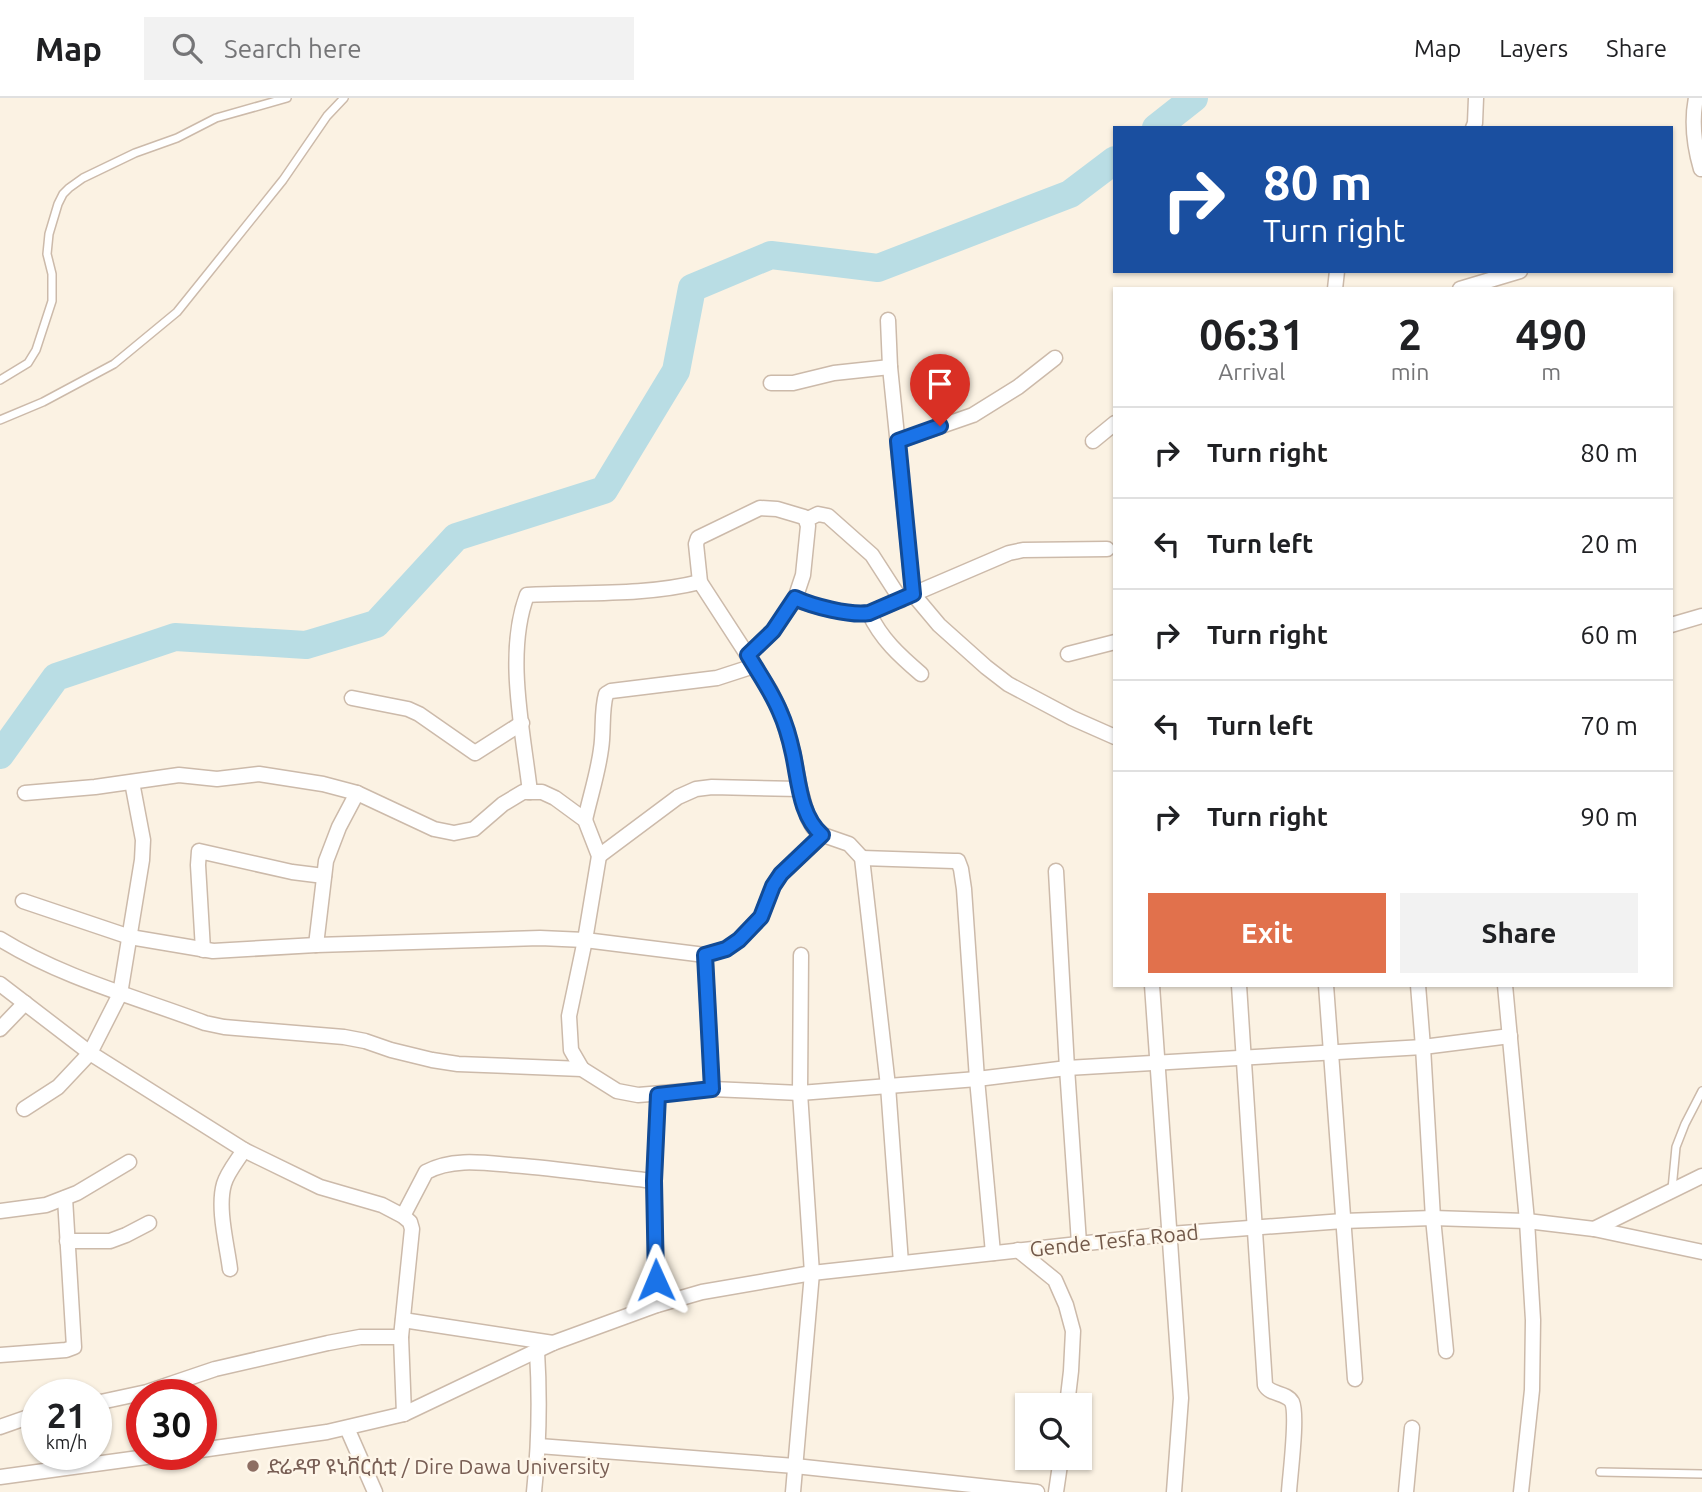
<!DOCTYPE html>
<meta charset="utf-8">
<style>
:root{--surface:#fff;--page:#f2f2f2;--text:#202124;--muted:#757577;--line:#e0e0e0;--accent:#e1714c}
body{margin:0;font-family:Ubuntu,"Noto Sans Ethiopic",sans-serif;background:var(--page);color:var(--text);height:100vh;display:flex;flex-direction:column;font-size:26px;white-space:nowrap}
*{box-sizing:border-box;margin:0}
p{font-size:23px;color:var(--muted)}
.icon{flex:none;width:38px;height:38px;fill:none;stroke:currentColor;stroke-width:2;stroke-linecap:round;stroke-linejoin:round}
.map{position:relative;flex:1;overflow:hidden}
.panel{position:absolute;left:1113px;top:189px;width:560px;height:700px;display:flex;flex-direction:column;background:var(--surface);border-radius:0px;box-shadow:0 2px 5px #0004}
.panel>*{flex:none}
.guide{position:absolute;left:1113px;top:28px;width:560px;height:147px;border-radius:0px;box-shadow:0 2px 5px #0004;background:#1a4fa0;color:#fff;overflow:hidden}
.tools{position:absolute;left:1015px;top:1295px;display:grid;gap:14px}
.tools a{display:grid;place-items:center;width:77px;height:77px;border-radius:0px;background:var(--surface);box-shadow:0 2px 5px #0004;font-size:35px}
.speed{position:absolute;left:21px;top:1281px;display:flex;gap:14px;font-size:35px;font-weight:700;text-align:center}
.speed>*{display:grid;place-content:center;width:91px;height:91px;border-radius:50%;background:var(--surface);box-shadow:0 2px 5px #0004;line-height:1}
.speed small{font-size:18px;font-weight:400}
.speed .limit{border:10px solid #d22;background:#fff;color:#111}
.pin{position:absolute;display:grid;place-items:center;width:60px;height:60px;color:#fff;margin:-72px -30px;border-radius:50% 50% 50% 0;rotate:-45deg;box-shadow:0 0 7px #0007}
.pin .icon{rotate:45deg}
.me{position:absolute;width:77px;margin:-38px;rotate:359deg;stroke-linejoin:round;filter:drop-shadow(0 0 5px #0008)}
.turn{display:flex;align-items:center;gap:24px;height:147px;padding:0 35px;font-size:32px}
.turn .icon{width:91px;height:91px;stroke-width:2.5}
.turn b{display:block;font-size:49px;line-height:60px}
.eta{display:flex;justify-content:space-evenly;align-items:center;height:119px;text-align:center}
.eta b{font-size:42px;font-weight:700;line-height:49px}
.button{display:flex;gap:14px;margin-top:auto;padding:14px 35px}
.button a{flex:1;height:80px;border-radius:0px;background:var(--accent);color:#fff;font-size:28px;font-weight:700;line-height:80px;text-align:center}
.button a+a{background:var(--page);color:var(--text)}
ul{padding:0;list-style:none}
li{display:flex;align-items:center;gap:21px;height:91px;padding:0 35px;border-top:2px solid var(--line)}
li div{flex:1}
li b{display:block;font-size:26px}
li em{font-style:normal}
header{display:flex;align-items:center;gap:42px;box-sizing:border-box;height:98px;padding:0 35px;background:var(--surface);border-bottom:2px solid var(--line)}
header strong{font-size:33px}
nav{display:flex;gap:38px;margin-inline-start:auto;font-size:24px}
.search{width:490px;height:63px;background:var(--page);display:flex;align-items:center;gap:18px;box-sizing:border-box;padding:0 24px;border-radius:0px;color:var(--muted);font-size:26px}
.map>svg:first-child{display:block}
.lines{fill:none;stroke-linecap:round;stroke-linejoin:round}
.river{stroke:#b9dde4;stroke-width:28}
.service-casing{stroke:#ccbaaa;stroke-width:10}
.minor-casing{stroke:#ccbaaa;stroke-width:17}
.service{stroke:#fff;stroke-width:7}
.minor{stroke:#fff;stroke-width:14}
.route-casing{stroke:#114b97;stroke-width:18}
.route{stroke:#1a73e8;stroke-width:12}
.education-dot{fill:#8d6e63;stroke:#fef6e9;stroke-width:2.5}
.labels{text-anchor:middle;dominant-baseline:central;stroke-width:5;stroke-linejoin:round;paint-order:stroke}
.street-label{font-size:21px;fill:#72594a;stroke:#fef6e9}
.education-label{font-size:21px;fill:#785e54;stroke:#fef6e9;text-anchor:start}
</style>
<header>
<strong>Map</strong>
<div class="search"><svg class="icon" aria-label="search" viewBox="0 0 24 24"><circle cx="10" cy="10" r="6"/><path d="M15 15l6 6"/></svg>Search here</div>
<nav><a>Map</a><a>Layers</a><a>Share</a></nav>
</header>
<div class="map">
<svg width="1702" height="1394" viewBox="0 0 1702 1394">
<rect width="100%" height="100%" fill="#fbf2e3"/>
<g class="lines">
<g class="river">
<polyline points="1156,30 1194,0"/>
<polyline points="0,657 56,579 175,539 306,547 376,526 456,439 604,392 676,273 692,190 771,157 878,170 1070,96 1115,62"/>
</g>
<g class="service-casing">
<g id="service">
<polyline points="0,282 28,265 36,252 52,203 52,176 47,156 49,136 58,106 63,96 69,90 83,80 135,55 177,40 216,20 287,0"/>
<polyline points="0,322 43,304 114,266 177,214 283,82 327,18 344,0"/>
<polyline points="1672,1091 1676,1049 1685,1026 1702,993"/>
<polyline points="1600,1374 1702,1376"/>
</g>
</g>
<g class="minor-casing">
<g id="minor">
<path d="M1696 0C1691 25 1694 47 1701 71"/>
<polyline points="1473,30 1475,25 1476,0"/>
<polyline points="1335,191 1337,173"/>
<polyline points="1460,191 1520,173"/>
<polyline points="888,222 890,269 913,496 939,527 986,569 1008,586 1072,620 1115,639"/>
<polyline points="771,285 793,285 834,275 890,269"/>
<polyline points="898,343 973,317 1018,289 1055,260"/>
<polyline points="1093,343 1115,325"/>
<polyline points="806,422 818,416 828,418 872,457 901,502"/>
<polyline points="795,501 803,477 808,428 806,422 804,419 777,411 760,410 698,440 696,446 700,484 770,592 781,615 793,654 800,691 808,720 813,729 823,737 849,746 862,760 888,988 901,1165"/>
<path d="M869 515C881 541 900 558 921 576"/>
<polyline points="1671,527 1702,518"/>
<polyline points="1068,556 1115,544"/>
<path d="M748 557 773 533 795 501C812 508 850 518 869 515L1009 455 1023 452 1107 451"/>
<polyline points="352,600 408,611 419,616 475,655 522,625"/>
<path d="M530 694C523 633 505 555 527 497 584 494 644 498 700 484"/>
<polyline points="25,695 95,689 179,677 217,681 259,676 323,686 357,695 434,731 454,735 474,731 503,706 523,694 542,694 555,700 585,722 599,758 585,842 569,918 571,952 582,971"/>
<path d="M585 722C590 699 598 675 601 651 604 633 601 614 606 596L611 593 717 580 754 568"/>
<polyline points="599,758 678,699 696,691 712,689 800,691"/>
<polyline points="862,760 954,763 958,763 961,771 964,791 977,981 993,1155"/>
<polyline points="1056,773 1067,970 1079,1145"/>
<polyline points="23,803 130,839 213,853 316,847 540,840 585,842 705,857 726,851 739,842 761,819 773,788 781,776 823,737"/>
<path d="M0 841C63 880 136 899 205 925L224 929 344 939 365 943 391 952 432 962 458 966 582 971 617 993 638 997 712 991 800 995 977 981 1067 970 1423 949 1510 938"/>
<polyline points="316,847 326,763 339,729 357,695"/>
<polyline points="203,852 198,767 199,753 292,774 324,778"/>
<polyline points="705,857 712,991"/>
<polyline points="0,886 90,955 244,1052 320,1089 382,1107 403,1118 410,1124 412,1131 401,1239 404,1316"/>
<polyline points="1152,887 1181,1300 1174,1394"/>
<path d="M1239 887 1265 1287C1270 1297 1286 1294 1292 1304 1298 1317 1290 1377 1289 1394"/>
<polyline points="1326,887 1355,1281"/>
<polyline points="1418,887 1423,949 1433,1120 1446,1253"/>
<polyline points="1505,887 1527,1123 1533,1222 1532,1292 1521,1394"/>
<polyline points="0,931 25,905"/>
<polyline points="24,1011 58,989 90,955 120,896 142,762 143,742 132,684"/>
<polyline points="0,1113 46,1107 77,1095 129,1064"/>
<path d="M403 1118 426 1074C455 1058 491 1066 523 1068 567 1072 610 1078 654 1083"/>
<polyline points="1594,1131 1702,1078"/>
<polyline points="67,1143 110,1143 126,1137 149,1125"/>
<polyline points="1018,1152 1055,1182 1066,1207 1073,1233 1071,1273 1067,1307"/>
<path d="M230 1171C227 1147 217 1110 224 1086 227 1075 237 1063 244 1052"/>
<polyline points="657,1207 654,1083 658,997"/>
<polyline points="403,1222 553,1245"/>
<polyline points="0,1257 66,1252 74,1249 65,1100"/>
<polyline points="96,1305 147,1294 215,1271 328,1245 360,1239 401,1239"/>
<polyline points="0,1329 37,1316"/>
<polyline points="347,1330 375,1394"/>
<polyline points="539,1348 795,1368 1037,1394"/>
<polyline points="201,1352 327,1334 404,1316 553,1245 657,1207 702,1194 812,1175 1170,1136 1343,1123 1433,1120 1527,1123 1594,1131 1702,1154"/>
<polyline points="0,1379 168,1356"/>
<path d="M534 1394C539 1347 540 1301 537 1253"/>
<polyline points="793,1394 812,1175 800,995 801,857"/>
<polyline points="1056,1394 1061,1360"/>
<polyline points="1406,1394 1412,1330"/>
</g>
</g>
<use href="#service" class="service"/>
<use href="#minor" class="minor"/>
</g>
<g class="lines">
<g class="route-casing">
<path id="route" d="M656 1182 654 1083 658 997 712 991 705 857 726 851 739 842 761 819 773 788 781 776 822 737C800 718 799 684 793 656 790 642 786 627 780 614 772 594 759 576 748 557L773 533 795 500C812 508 850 518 869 515L913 496 898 343 940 328"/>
</g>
<use href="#route" class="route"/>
</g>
<circle class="education-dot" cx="253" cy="1368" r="7"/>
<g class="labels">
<g class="street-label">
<text transform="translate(1114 1142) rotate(-6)">Gende Tesfa Road</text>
</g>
<g class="education-label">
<text x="267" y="1368">ድሬዳዋ ዩኒቨርሲቲ / Dire Dawa University</text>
</g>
</g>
</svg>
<div class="tools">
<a><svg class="icon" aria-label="search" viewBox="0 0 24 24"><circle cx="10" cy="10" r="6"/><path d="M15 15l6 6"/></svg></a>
</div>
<div class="speed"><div>21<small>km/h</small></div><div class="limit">30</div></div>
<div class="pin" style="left:940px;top:328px;background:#d93025"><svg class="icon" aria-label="arrive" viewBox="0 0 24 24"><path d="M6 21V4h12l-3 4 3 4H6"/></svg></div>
<svg class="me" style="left:656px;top:1182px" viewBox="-20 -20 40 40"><path d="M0-17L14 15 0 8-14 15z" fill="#1a73e8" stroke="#fff" stroke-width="4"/></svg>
<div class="guide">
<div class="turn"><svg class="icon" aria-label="right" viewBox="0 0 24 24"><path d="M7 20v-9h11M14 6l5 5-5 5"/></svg><div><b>80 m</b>Turn right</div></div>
</div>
<section class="panel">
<div class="eta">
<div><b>06:31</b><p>Arrival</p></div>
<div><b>2</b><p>min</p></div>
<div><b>490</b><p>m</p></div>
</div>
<ul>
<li><svg class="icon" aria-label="right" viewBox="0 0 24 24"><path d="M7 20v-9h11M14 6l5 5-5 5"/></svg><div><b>Turn right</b></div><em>80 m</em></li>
<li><svg class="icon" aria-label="left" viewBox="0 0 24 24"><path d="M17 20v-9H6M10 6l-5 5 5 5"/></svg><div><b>Turn left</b></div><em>20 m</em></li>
<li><svg class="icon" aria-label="right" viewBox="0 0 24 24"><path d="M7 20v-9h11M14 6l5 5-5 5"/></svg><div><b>Turn right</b></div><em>60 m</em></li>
<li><svg class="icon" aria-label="left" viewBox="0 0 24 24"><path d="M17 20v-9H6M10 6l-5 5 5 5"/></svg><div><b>Turn left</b></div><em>70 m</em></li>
<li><svg class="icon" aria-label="right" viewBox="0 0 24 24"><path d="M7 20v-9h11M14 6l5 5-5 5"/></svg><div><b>Turn right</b></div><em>90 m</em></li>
</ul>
<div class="button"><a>Exit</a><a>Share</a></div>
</section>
</div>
